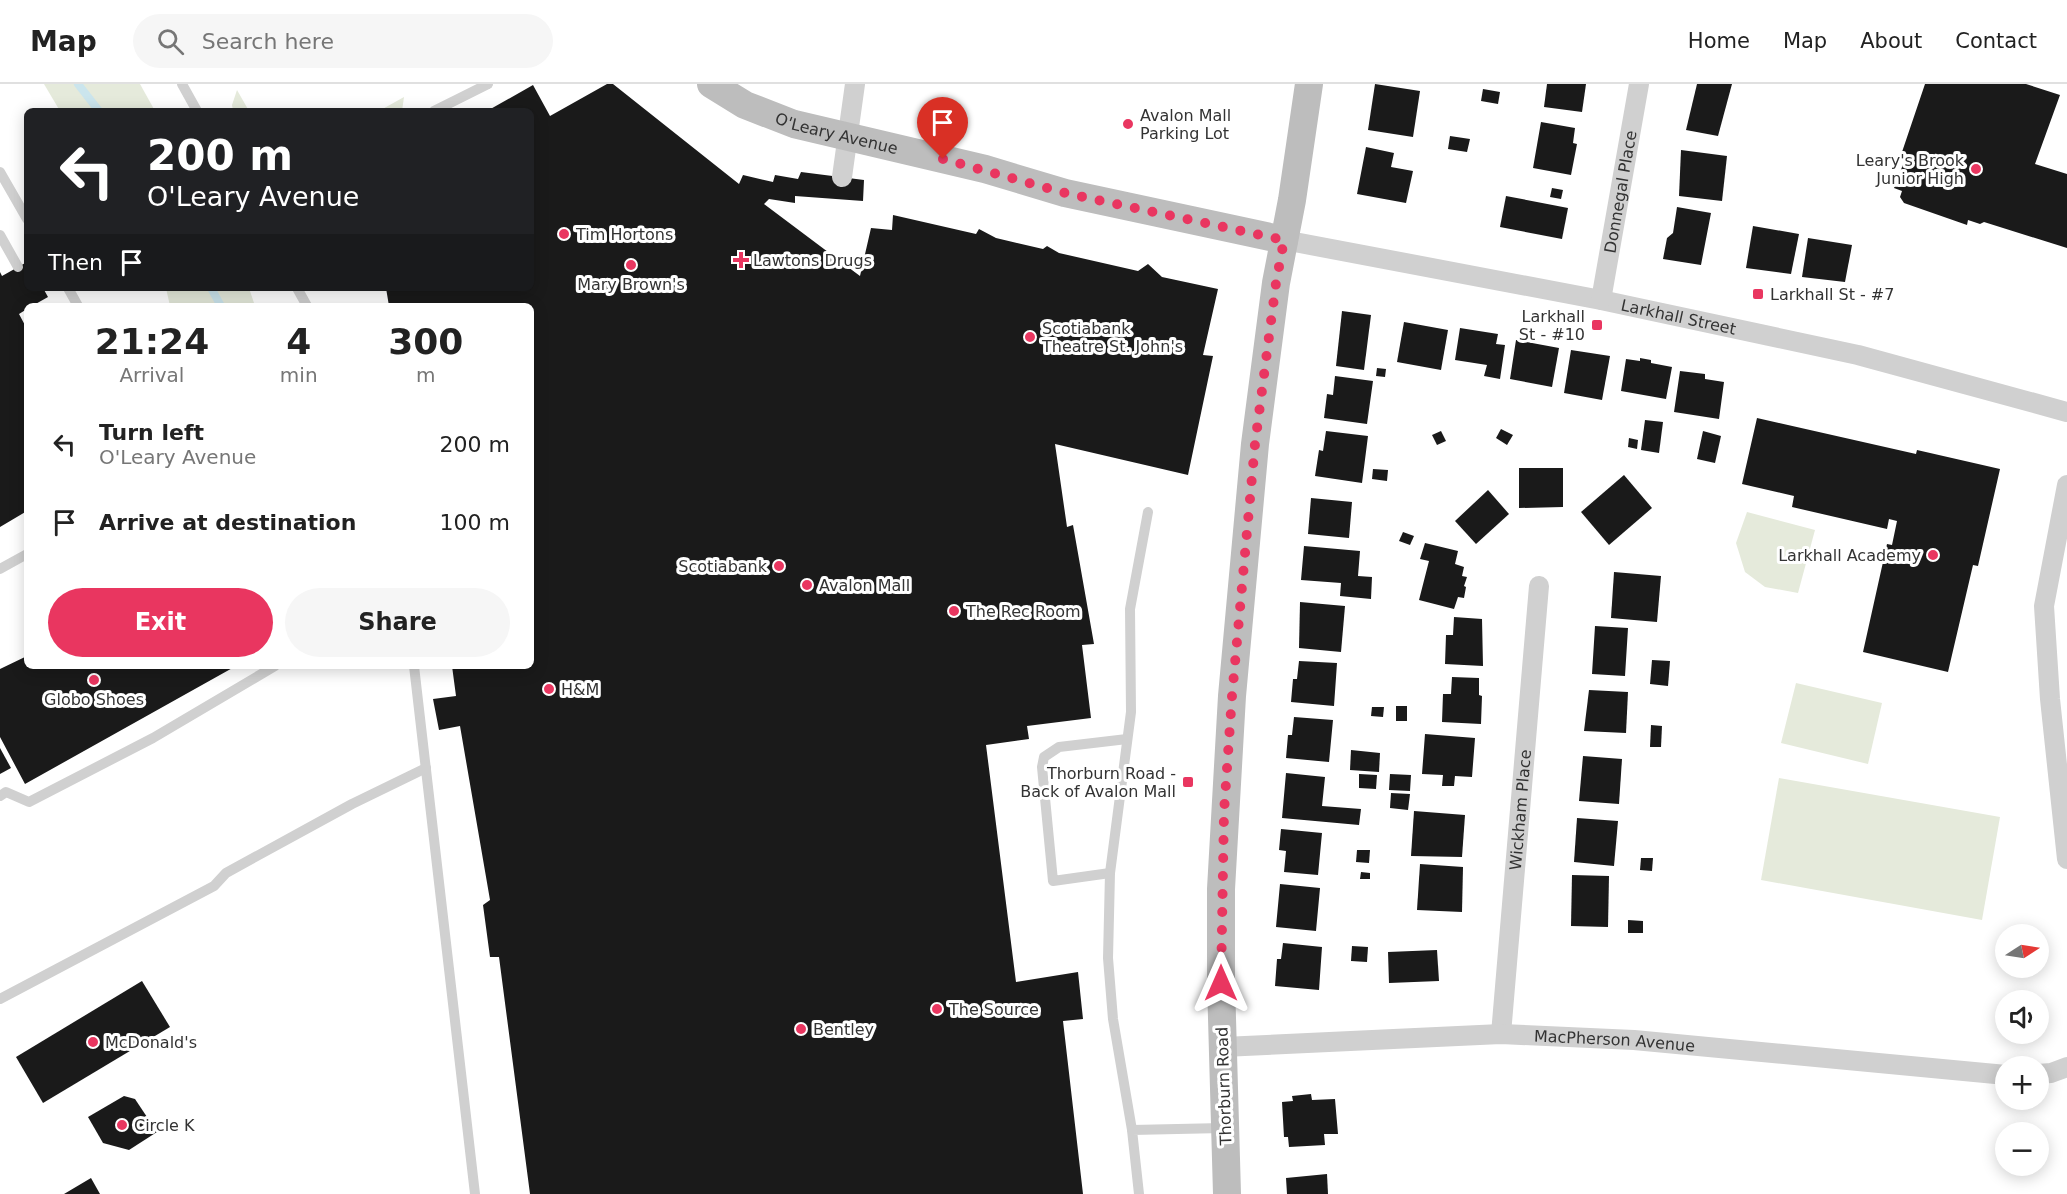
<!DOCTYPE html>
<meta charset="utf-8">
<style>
:root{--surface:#fff;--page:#f6f6f6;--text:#222;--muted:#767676;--line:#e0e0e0;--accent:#e93660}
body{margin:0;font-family:"DejaVu Sans",sans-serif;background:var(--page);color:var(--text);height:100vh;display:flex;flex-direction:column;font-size:22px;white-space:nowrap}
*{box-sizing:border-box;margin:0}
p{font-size:20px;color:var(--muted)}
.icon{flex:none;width:33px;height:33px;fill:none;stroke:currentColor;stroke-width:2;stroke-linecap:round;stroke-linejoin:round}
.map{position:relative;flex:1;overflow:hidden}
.sheet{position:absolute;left:24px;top:219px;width:510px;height:366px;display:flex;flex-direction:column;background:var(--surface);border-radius:9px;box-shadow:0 3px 15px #0003}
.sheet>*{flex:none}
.banner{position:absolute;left:24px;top:24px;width:510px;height:183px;border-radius:9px;box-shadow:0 3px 15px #0003;background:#202124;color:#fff;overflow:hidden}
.needle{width:39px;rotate:78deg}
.fabs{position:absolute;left:1995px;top:840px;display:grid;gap:12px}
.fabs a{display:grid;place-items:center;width:54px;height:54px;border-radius:50%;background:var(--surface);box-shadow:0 3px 15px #0003;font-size:30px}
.pin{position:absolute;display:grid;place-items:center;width:51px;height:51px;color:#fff;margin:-62px -26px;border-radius:50% 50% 50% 0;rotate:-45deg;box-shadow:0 0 6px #0007}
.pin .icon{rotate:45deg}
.me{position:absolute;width:66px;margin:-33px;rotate:0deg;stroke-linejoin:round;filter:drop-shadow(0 0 4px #0008)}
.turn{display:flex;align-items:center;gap:21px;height:126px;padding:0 24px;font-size:27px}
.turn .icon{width:78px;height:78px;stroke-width:2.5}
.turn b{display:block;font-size:42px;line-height:51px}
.then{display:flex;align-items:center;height:57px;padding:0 24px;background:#0003;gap:12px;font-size:22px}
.eta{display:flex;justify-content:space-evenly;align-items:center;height:102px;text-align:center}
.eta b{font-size:36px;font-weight:800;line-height:42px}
.action{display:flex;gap:12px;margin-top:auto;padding:12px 24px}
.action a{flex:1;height:69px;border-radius:36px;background:var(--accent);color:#fff;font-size:24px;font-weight:800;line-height:69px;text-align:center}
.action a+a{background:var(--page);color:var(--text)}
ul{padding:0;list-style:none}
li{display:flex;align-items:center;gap:18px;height:78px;padding:0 24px}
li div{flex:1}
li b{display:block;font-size:22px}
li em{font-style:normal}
header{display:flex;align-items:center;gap:36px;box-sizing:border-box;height:84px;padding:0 30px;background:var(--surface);border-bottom:2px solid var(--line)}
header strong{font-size:28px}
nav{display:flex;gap:33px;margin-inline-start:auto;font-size:21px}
.search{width:420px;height:54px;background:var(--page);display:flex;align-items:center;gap:15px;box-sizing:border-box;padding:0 21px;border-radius:33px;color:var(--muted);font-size:22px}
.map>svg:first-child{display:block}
.green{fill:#e5eadb}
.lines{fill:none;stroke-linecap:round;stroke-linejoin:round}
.stream{stroke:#cbe5ed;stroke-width:8}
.building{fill:#1a1a1a}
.lane{stroke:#d0d0d0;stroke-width:10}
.street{stroke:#d0d0d0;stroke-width:20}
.secondary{stroke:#bdbdbd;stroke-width:28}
.route{stroke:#e93660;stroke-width:10;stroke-dasharray:0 18}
.poi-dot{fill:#e93660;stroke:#fff;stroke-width:2}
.labels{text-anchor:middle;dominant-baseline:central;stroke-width:6;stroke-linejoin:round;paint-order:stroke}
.poi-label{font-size:16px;fill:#333;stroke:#fff;text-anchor:start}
.street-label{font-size:16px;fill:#333;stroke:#fff}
</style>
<header>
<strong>Map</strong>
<div class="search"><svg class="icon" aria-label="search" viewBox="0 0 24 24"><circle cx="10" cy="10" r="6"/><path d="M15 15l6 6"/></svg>Search here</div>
<nav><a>Home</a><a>Map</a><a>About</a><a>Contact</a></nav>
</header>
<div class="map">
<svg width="2067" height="1110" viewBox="0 0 2067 1110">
<rect width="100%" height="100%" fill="#fff"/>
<g class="green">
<polygon points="44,0 140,0 155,27 60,27"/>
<polygon points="237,6 249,27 233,26 232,21"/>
<polygon points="404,13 402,27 379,27"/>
<polygon points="166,204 249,204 255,222 170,222"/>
<polygon points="1747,428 1815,446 1798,509 1765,503 1745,488 1736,459"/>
<polygon points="1796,599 1882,619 1868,680 1781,659"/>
<polygon points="1779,694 2000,733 1982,836 1761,796"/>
</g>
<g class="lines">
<g class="stream">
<polyline points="78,0 99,27"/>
<polyline points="211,204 221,222"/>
</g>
</g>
<g class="building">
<polygon points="607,0 613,0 739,100 743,91 773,98 775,91 798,95 801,88 864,96 863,117 795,112 795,119 769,115 764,120 860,192 871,144 892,146 893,131 976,150 979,145 996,154 1043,165 1047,162 1059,169 1138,187 1148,180 1162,193 1218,205 1203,271 1213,272 1188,391 1055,360 1067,443 1073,441 1094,560 1082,561 1091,634 1027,642 1029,655 986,661 1016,898 1078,888 1083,935 1063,937 1083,1110 530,1110 499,873 490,873 483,821 490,816 460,642 439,646 433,615 456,612 452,582 531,582 531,222 389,222 386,204 531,204 531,27 487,27 533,1 550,32"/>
<polygon points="1375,0 1420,7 1413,53 1368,46"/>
<polygon points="1547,0 1586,0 1582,28 1544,23"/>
<polygon points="1697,0 1732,0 1718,52 1686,46"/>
<polygon points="1925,0 2026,0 2060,11 2035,80 2067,90 2067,164 1984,138 1980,140 1968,136 1967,141 1904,119 1900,113 1902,107 1894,104 1907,70 1902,68"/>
<polygon points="1483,5 1500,8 1498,20 1481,17"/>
<polygon points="1541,38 1575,44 1573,59 1577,60 1571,91 1533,84"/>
<polygon points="1450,52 1470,55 1467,68 1448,65"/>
<polygon points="1366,63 1394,69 1391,83 1413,87 1406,119 1357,110"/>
<polygon points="1681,66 1727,72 1722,117 1679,112"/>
<polygon points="1552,104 1563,106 1561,115 1550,113"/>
<polygon points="1506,112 1568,124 1562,155 1500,143"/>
<polygon points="1677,123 1711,129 1701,181 1663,175 1667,154 1673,149"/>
<polygon points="1753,142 1799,150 1791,190 1746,184"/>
<polygon points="1808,154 1852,161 1845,198 1802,193"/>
<polygon points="27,178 27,204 43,204 48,213 32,222 27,222 27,225 19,230 27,245 27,427 0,443 0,188 2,192"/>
<polygon points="1342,227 1371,231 1364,286 1336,282"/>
<polygon points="1404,238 1448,246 1441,286 1397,278"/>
<polygon points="1460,244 1498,250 1496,260 1505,261 1500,295 1484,292 1487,281 1455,276"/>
<polygon points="1516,256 1559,264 1552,303 1510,295"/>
<polygon points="1571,266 1610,272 1602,316 1564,309"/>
<polygon points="1640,274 1651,276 1651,279 1672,283 1666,315 1621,307 1626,275 1640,277"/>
<polygon points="1377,284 1386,285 1385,293 1376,292"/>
<polygon points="1680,287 1705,290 1705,295 1724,298 1719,335 1674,328"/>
<polygon points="1335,292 1373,297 1367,340 1324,334 1327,310 1333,311"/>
<polygon points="1757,334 1916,370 1917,366 2000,385 1978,482 1973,481 1948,588 1863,568 1887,460 1892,461 1897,437 1889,435 1887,445 1792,423 1794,412 1742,400"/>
<polygon points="1645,336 1663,338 1659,369 1641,366"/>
<polygon points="1501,345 1513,351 1507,361 1496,354"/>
<polygon points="1326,347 1368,352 1362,399 1315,392 1319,366 1323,367"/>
<polygon points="1441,347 1446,357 1437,361 1432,351"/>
<polygon points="1703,347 1721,352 1715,379 1697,375"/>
<polygon points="1629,354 1638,356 1637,365 1628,363"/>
<polygon points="1519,384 1563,384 1563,423 1519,424"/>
<polygon points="1373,385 1388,386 1387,397 1372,395"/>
<polygon points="1624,391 1652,424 1609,461 1581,428"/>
<polygon points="1488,406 1509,430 1476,460 1455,437"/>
<polygon points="1311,414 1352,418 1349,454 1308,450"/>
<polygon points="1403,448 1414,452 1410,461 1399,457"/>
<polygon points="1425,459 1458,467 1455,480 1464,483 1462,492 1467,493 1464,502 1466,503 1464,514 1458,513 1454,525 1419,516 1429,477 1420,475"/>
<polygon points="1304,462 1360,467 1358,492 1372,493 1371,515 1340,512 1341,499 1301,496"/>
<polygon points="1614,488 1661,492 1657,538 1611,534"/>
<polygon points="1300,518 1345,522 1341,568 1299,564"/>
<polygon points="1454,533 1482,535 1483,582 1445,580 1446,551 1453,551"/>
<polygon points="1595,542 1628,544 1625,592 1592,590"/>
<polygon points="27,572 27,582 236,582 25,700 0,653 0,585"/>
<polygon points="1652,576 1670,577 1668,602 1650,600"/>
<polygon points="1299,577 1337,579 1334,622 1291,618 1293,595 1297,595"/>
<polygon points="1452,593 1479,594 1479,611 1482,612 1481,640 1442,638 1443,610 1451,610"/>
<polygon points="1589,606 1628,608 1626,649 1584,647"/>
<rect x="1396" y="622" width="11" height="15"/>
<polygon points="1372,623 1384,623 1383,633 1371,632"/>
<polygon points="1294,633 1333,636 1329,678 1286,674 1288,651 1292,651"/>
<polygon points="1651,641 1662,642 1661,663 1650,663"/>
<polygon points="1425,650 1475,654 1472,693 1455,692 1454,702 1442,702 1443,691 1422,690"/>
<polygon points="0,664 11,684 0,690"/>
<polygon points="1351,666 1380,669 1379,688 1350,686"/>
<polygon points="1583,672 1622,675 1619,720 1579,717"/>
<polygon points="1286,689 1325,693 1322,722 1361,725 1359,741 1282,734"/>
<polygon points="1359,690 1377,691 1376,705 1359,704"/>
<polygon points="1390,690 1411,691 1410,707 1389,706"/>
<polygon points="1391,709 1410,710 1408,726 1390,724"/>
<polygon points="1414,727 1465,731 1462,773 1411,772"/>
<polygon points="1577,734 1618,737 1614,782 1574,778"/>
<polygon points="1281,745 1322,749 1318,791 1284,788 1286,767 1279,766"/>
<polygon points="1357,766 1370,766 1369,779 1356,778"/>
<polygon points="1641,774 1653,774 1652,787 1640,786"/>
<polygon points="1420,780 1463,783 1462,828 1417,826"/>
<polygon points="1361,788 1370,789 1370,795 1360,795"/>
<polygon points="1572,791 1609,792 1608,843 1571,842"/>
<polygon points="1280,800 1320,804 1316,847 1276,843"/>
<polygon points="1628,836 1643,837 1643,849 1628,849"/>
<polygon points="1283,859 1322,863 1319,906 1275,902 1277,875 1281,875"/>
<polygon points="1352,862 1368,863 1367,878 1351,877"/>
<polygon points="1437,866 1439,897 1389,899 1388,868"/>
<polygon points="142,897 170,943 43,1019 16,973"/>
<polygon points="1311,1010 1312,1016 1335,1015 1338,1050 1324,1050 1325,1061 1289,1063 1288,1053 1284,1053 1282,1018 1293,1017 1292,1012"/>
<polygon points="124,1012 135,1015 157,1048 129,1066 103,1059 88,1033"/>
<polygon points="1327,1090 1328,1110 1287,1110 1286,1094"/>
<polygon points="91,1094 100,1110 64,1110"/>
</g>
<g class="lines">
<g class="lane">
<polyline points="182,0 197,27"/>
<polyline points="434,27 488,0"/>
<polyline points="0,88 27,135"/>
<polyline points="0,151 18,183"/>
<polyline points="68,204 78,222"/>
<polyline points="297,204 307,222"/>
<polyline points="0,485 27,470"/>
<polyline points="414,582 475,1110"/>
<polyline points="0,712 6,708 29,718 153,654 275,582"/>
<polyline points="1110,789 1053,797 1042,683 1044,673 1059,663 1127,655"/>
<polyline points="0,915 214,802 226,789 352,720 426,684"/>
<polyline points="1132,1046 1113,935 1108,874 1110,789 1131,628 1130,525 1148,428"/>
<polyline points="1139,1110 1132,1046 1223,1044"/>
</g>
<g class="street">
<polyline points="842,93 855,0"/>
<path id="s1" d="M1284 156 1601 216 1858 271 2067 328"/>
<path id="s2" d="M1601 216 1639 0"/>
<polyline points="2067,401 2044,522 2050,615 2067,775"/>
<path id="s3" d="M1501 950 1539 502"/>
<path id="s4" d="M1223 963 1501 950 1634 956 2006 991"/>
<polyline points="2038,990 2051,989 2067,983"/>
</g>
<g class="secondary">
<path id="s5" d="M711 0 745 21 794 40 985 85 1065 109 1284 156"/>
<polyline points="1227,1110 1221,899 1221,805 1232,612 1255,360 1276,199 1292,116 1309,0"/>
</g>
</g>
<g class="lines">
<polyline class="route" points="943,75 1065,109 1284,156 1276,199 1255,360 1232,612 1224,728 1221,899"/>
</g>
<g class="poi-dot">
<circle cx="1128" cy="40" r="6"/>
<circle cx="1976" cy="85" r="6"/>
<circle cx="564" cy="150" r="6"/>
<path d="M738 167h6v6h6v6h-6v6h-6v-6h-6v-6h6z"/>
<circle cx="631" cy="181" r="6"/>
<rect x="1752" y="204" width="12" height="12" rx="3"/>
<rect x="1591" y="235" width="12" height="12" rx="3"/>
<circle cx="1030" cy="253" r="6"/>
<circle cx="1933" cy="471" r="6"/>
<circle cx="779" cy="482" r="6"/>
<circle cx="807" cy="501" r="6"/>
<circle cx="954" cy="527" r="6"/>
<circle cx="94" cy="596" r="6"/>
<circle cx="549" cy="605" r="6"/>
<rect x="1182" y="692" width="12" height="12" rx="3"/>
<circle cx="937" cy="925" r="6"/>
<circle cx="801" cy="945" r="6"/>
<circle cx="93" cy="958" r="6"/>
<circle cx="122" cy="1041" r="6"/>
</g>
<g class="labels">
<g class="poi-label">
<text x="1140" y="31">Avalon Mall<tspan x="1140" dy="18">Parking Lot</tspan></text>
<text x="1964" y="76" text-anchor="end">Leary's Brook<tspan x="1964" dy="18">Junior High</tspan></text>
<text x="576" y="150">Tim Hortons</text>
<text x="753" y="176">Lawtons Drugs</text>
<text x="631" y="200" text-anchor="middle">Mary Brown's</text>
<text x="1770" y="210">Larkhall St - #7</text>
<text x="1585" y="232" text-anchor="end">Larkhall<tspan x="1585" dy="18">St - #10</tspan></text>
<text x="1042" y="244">Scotiabank<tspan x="1042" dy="18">Theatre St. John's</tspan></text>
<text x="1921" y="471" text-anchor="end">Larkhall Academy</text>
<text x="767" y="482" text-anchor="end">Scotiabank</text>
<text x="819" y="501">Avalon Mall</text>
<text x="966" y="527">The Rec Room</text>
<text x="561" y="605">H&amp;M</text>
<text x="94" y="615" text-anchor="middle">Globo Shoes</text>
<text x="1176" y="689" text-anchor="end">Thorburn Road -<tspan x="1176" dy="18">Back of Avalon Mall</tspan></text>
<text x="949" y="925">The Source</text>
<text x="813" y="945">Bentley</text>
<text x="105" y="958">McDonald's</text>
<text x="134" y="1041">Circle K</text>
</g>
<g class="street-label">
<text stroke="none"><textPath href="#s5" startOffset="136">O'Leary Avenue</textPath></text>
<text stroke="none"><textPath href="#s2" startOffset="110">Donnegal Place</textPath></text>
<text stroke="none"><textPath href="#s1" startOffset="402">Larkhall Street</textPath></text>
<text stroke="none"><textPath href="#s3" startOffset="225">Wickham Place</textPath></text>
<text stroke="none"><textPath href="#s4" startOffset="392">MacPherson Avenue</textPath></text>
<text transform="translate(1224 1002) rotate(-92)">Thorburn Road</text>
</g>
</g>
</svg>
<div class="fabs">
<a><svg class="needle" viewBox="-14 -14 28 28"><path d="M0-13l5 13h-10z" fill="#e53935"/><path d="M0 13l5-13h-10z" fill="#767676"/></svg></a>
<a><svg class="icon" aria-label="sound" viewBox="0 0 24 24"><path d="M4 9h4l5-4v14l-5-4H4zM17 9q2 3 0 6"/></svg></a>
<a>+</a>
<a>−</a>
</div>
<div class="pin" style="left:943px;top:75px;background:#d93025"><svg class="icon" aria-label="arrive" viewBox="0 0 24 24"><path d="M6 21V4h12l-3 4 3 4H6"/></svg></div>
<svg class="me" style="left:1221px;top:899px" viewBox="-20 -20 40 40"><path d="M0-17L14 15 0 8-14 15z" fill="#e93660" stroke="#fff" stroke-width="4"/></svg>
<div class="banner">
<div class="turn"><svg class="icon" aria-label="left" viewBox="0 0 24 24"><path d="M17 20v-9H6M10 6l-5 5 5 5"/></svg><div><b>200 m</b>O'Leary Avenue</div></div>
<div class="then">Then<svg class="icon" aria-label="arrive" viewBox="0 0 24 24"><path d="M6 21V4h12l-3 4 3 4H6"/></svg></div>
</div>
<section class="sheet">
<div class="eta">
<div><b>21:24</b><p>Arrival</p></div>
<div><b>4</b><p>min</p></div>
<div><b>300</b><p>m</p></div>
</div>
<ul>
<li><svg class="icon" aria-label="left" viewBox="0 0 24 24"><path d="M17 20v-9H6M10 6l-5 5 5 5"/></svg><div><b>Turn left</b><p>O'Leary Avenue</p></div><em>200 m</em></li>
<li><svg class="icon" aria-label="arrive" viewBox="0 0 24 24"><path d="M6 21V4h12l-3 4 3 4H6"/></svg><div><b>Arrive at destination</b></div><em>100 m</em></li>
</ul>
<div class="action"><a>Exit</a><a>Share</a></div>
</section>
</div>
